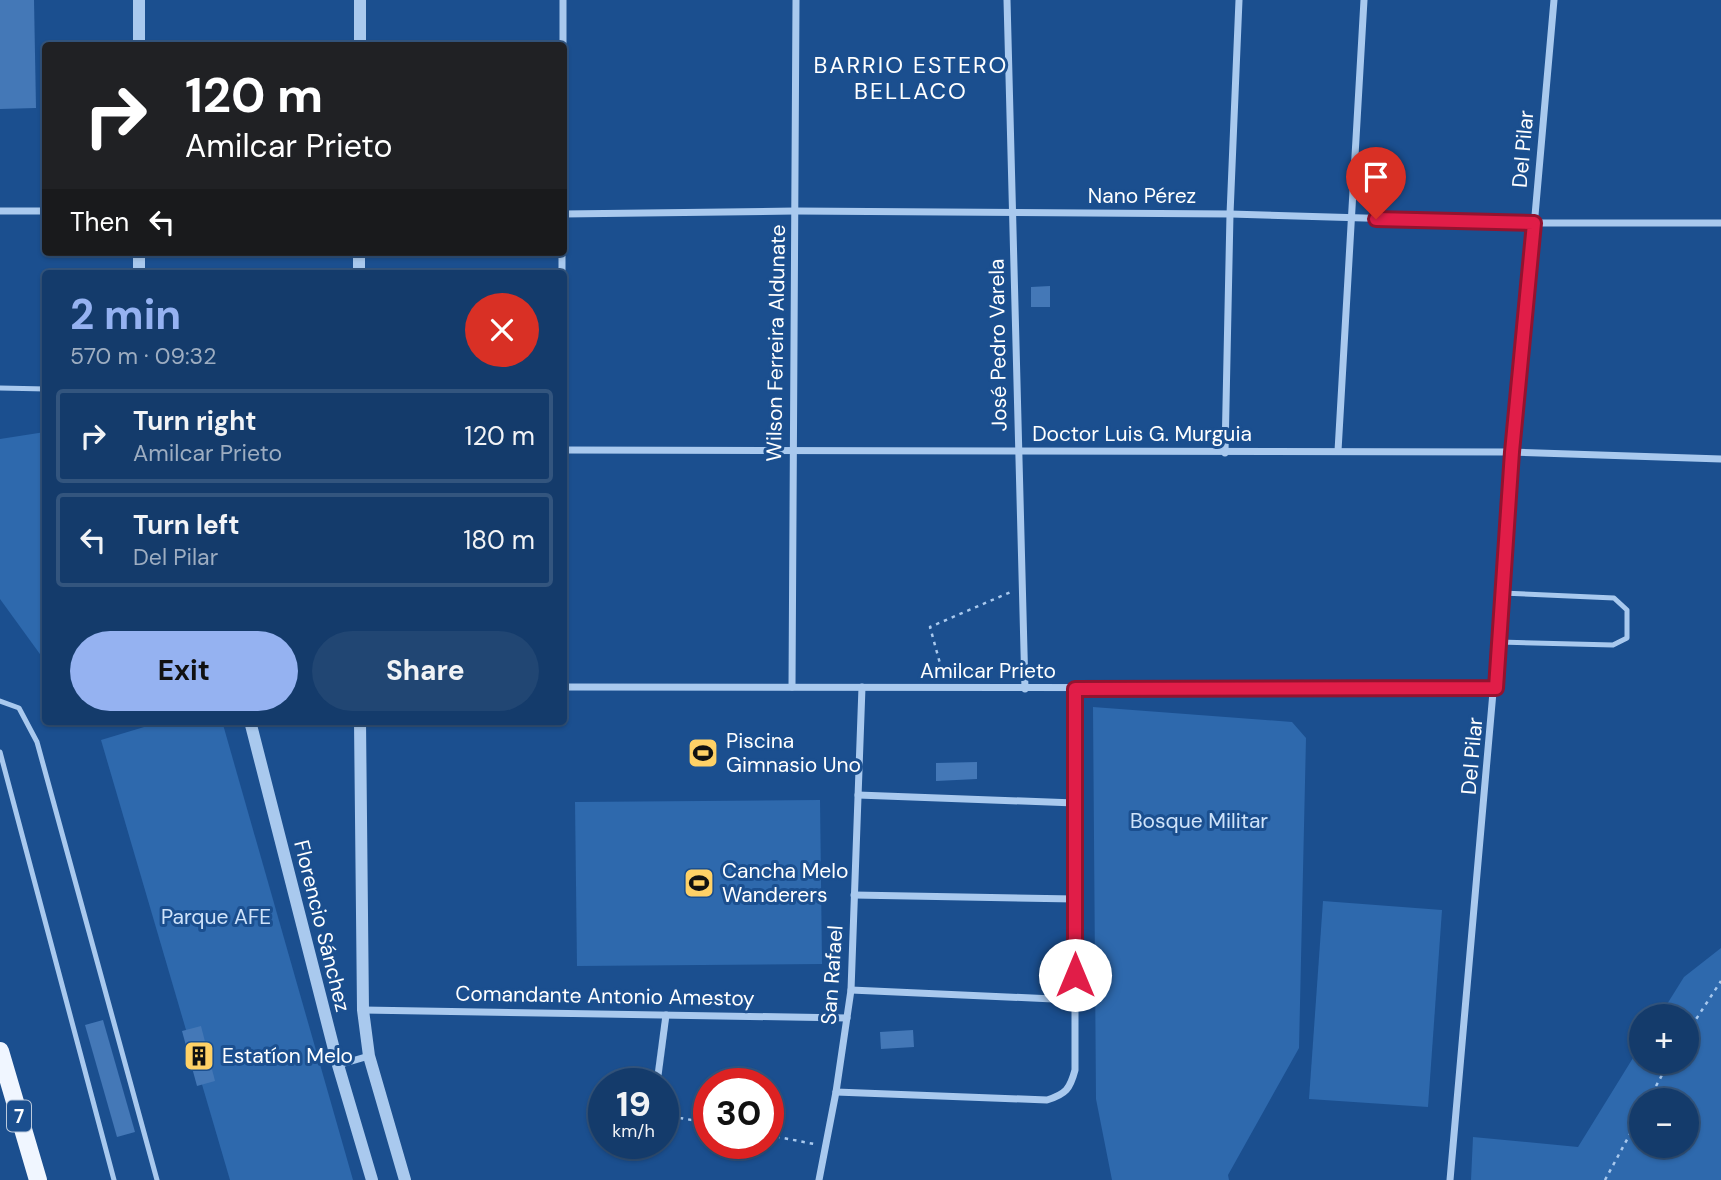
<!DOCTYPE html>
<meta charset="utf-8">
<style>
:root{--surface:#143b6b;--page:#214673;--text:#f1f3f6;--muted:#9dadc1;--line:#33557e;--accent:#95b2f1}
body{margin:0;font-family:"DM Sans",sans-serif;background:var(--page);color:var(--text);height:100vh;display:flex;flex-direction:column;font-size:26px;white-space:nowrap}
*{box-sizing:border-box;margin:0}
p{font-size:23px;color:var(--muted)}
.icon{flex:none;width:38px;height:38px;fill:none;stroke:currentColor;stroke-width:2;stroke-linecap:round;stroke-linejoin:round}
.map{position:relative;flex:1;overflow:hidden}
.side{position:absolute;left:42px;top:270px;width:525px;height:455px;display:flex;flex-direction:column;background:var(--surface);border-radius:7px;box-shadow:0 2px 5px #0004,0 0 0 2px var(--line)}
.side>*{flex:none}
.top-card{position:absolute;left:42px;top:42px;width:525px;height:214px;border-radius:7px;box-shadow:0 2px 5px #0004,0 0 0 2px var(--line);background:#202124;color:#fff;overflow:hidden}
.tools{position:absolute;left:1629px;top:1004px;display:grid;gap:14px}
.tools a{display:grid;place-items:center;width:70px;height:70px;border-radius:50%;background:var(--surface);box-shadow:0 2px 5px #0004,0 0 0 2px var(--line);font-size:35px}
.speed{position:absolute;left:588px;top:1068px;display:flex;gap:14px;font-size:35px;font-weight:700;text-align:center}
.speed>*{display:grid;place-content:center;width:91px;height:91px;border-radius:50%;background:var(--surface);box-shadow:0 2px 5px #0004,0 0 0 2px var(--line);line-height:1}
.speed small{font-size:18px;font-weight:400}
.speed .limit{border:10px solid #d22;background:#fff;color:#111}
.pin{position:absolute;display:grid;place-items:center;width:60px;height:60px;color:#fff;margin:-72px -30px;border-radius:50% 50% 50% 0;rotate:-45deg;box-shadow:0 0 7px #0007}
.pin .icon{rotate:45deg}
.me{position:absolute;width:77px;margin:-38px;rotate:0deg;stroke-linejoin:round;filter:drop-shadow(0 0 5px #0008)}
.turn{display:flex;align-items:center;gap:24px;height:147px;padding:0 28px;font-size:32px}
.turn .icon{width:91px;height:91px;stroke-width:2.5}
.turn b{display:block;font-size:49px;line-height:60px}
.then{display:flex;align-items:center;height:66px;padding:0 28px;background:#0003;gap:14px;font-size:26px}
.round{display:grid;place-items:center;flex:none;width:74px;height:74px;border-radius:37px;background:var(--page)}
.summary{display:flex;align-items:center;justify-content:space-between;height:119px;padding:0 28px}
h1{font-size:42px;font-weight:700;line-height:52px;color:var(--accent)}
.cta{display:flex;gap:14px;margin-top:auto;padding:14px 28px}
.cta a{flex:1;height:80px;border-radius:42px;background:var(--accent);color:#111;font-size:28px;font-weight:700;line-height:80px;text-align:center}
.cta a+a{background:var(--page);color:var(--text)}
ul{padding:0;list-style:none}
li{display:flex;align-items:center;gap:21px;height:94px;margin:0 14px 10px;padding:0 14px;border:4px solid var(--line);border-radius:7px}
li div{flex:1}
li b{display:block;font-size:26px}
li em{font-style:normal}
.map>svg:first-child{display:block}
.green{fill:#2e69ad;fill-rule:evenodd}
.building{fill:#4478b7}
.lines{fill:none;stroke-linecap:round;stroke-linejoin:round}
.path{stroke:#a9c9ee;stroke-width:2.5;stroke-dasharray:3.5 5;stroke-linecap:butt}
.service{stroke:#a9c9ee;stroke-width:5}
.minor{stroke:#a9c9ee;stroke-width:7}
.tertiary{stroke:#a9c9ee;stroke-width:12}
.primary{stroke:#f0f6ff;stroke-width:18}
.route-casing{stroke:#92132f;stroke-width:18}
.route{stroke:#e11d48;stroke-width:12}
.labels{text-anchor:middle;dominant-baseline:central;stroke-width:6;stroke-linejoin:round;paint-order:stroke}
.shield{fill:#1b4f8f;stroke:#bbcadd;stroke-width:2}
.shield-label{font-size:19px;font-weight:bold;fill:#fff}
.street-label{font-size:21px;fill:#fff;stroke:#1b4f8f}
.poi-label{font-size:21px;fill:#fff;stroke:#1b4f8f;text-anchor:start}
.park-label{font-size:21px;fill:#cfe3fa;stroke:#1b4f8f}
.neighbourhood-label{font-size:23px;letter-spacing:2px;fill:#fff;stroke:#1b4f8f}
</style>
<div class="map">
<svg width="1721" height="1180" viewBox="0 0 1721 1180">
<rect width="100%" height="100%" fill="#1b4f8f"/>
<g class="green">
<polygon points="45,432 46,432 45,661 0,599 0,439"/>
<polygon points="1093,707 1292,722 1306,738 1299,1048 1228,1175 1229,1180 1112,1180 1096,1099"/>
<polygon points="164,721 222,721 353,1180 230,1180 101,740"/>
<polygon points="820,800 822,964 577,966 575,802"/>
<polygon points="1323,901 1442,910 1428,1107 1309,1099"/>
<path d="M1721 948V1180H1471L1473 1137 1578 1147 1641 1045 1642 1062H1687V1017H1659L1684 977ZM1642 1101H1687V1146H1642Z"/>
</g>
<g class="building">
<polygon points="0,0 34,0 36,108 0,109"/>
<polygon points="1050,286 1050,307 1031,307 1031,287"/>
<polygon points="977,762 977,779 936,781 936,763"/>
<polygon points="103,1020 135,1132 117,1137 85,1025"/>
<polygon points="201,1026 215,1081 197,1086 182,1031"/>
<polygon points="913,1030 914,1047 881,1049 880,1032"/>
</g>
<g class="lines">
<g class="path">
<polyline points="944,678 930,627 1013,591"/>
<polyline points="1687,1033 1721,981"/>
<polyline points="1648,1101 1669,1062"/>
<polyline points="663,1115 709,1123"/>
<polyline points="768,1135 814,1144"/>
<polyline points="1605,1180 1642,1112"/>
</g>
<g class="service">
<polyline points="0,388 46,389"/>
<polyline points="1499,642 1613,645 1627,638 1627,610 1614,598 1502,593"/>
<polyline points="0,701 19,708 37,742 157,1180"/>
<polyline points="0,752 114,1180"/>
</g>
<g class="minor">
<polyline points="563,0 563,46"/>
<polyline points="1007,0 1025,689"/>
<polyline points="0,211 46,211"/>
<polyline points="564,214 795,211 1230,214 1534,223 1721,223"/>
<polyline points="562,273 562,252"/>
<polyline points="564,450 1512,452 1721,459"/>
<polyline points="1338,451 1364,0"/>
<polyline points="1225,453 1230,214 1239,0"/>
<polyline points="564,687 1496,688"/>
<polyline points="792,687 796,0"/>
<polyline points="858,795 1075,803"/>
<polyline points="854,895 1075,899"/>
<polyline points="851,990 1075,1000"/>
<polyline points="363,1010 847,1018"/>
<polyline points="338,1065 369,1056"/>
<polyline points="657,1083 666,1015"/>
<path d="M836 1092 1047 1100C1066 1094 1070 1089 1075 1070V689"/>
<polyline points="819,1180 836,1092 851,990 862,687"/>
<polyline points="1450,1180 1554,0"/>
</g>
<g class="tertiary">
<polyline points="139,46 139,0"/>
<polyline points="360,46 360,0"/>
<polyline points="139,252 139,273"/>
<polyline points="359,252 359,273"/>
<polyline points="250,721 338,1065 372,1180"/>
<polyline points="360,721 363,1010 369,1056 405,1180"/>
</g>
<polyline class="primary" points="0,1051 38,1180"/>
</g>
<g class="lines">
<g class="route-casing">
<polyline id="route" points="1075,975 1075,689 1496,688 1512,452 1534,223 1376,219"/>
</g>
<use href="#route" class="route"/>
</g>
<defs>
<g id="stadium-square" transform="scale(1.575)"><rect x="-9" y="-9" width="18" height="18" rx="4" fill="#ffd166" stroke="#1b4f8f"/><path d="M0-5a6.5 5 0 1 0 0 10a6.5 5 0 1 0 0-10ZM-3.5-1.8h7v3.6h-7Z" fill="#111"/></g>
<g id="building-square" transform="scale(1.575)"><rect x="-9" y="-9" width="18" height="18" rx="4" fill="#ffd166" stroke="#1b4f8f"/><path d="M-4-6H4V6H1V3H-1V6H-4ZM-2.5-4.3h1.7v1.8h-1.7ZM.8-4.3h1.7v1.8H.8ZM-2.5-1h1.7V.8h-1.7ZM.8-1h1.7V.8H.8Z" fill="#111"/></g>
</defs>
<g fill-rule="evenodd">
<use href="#stadium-square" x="703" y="753"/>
<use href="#stadium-square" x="699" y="883"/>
<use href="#building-square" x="199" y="1056"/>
</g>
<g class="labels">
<rect class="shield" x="7" y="1100.5" width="24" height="31" rx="5"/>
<g class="shield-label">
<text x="19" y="1116">7</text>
</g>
<g class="street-label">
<text transform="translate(1523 149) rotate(-85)">Del Pilar</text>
<text x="1142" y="196">Nano Pérez</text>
<text transform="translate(776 343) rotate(-89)">Wilson Ferreira Aldunate</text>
<text transform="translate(998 345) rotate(-91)">José Pedro Varela</text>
<text x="1142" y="434">Doctor Luis G. Murguia</text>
<text x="988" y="671">Amilcar Prieto</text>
<text transform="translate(1472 756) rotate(-85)">Del Pilar</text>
<text transform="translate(322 926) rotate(76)">Florencio Sánchez</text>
<text transform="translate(832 975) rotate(-86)">San Rafael</text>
<text transform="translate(605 996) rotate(1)">Comandante Antonio Amestoy</text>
</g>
<g class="poi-label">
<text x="726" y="741">Piscina<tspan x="726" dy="24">Gimnasio Uno</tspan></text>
<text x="722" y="871">Cancha Melo<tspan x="722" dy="24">Wanderers</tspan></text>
<text x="222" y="1056">Estatíon Melo</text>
</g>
<g class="park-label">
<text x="1199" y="821">Bosque Militar</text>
<text x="216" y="917">Parque AFE</text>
</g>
<g class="neighbourhood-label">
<text x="911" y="65">BARRIO ESTERO<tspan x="911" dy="26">BELLACO</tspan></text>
</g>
</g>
</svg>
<div class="tools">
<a>+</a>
<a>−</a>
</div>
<div class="speed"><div>19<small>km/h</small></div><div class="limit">30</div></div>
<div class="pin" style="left:1376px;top:219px;background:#d93025"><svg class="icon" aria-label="arrive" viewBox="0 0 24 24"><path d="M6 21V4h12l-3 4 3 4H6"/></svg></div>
<svg class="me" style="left:1075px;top:975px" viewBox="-20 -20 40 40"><circle r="19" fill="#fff"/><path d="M0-13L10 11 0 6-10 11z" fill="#e11d48"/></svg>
<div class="top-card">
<div class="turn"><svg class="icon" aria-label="right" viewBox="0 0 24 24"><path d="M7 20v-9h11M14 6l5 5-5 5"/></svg><div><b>120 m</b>Amilcar Prieto</div></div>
<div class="then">Then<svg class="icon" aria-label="left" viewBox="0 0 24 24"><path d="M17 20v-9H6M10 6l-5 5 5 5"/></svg></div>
</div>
<section class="side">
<div class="summary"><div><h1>2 min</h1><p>570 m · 09:32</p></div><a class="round" style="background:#d93025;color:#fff"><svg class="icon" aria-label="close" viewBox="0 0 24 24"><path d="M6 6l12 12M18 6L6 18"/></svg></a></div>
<ul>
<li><svg class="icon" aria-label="right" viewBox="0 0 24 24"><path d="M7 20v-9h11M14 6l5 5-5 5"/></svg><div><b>Turn right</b><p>Amilcar Prieto</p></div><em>120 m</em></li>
<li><svg class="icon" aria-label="left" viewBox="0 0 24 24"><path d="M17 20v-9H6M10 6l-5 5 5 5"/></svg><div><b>Turn left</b><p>Del Pilar</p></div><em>180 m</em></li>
</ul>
<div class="cta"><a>Exit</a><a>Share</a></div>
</section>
</div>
